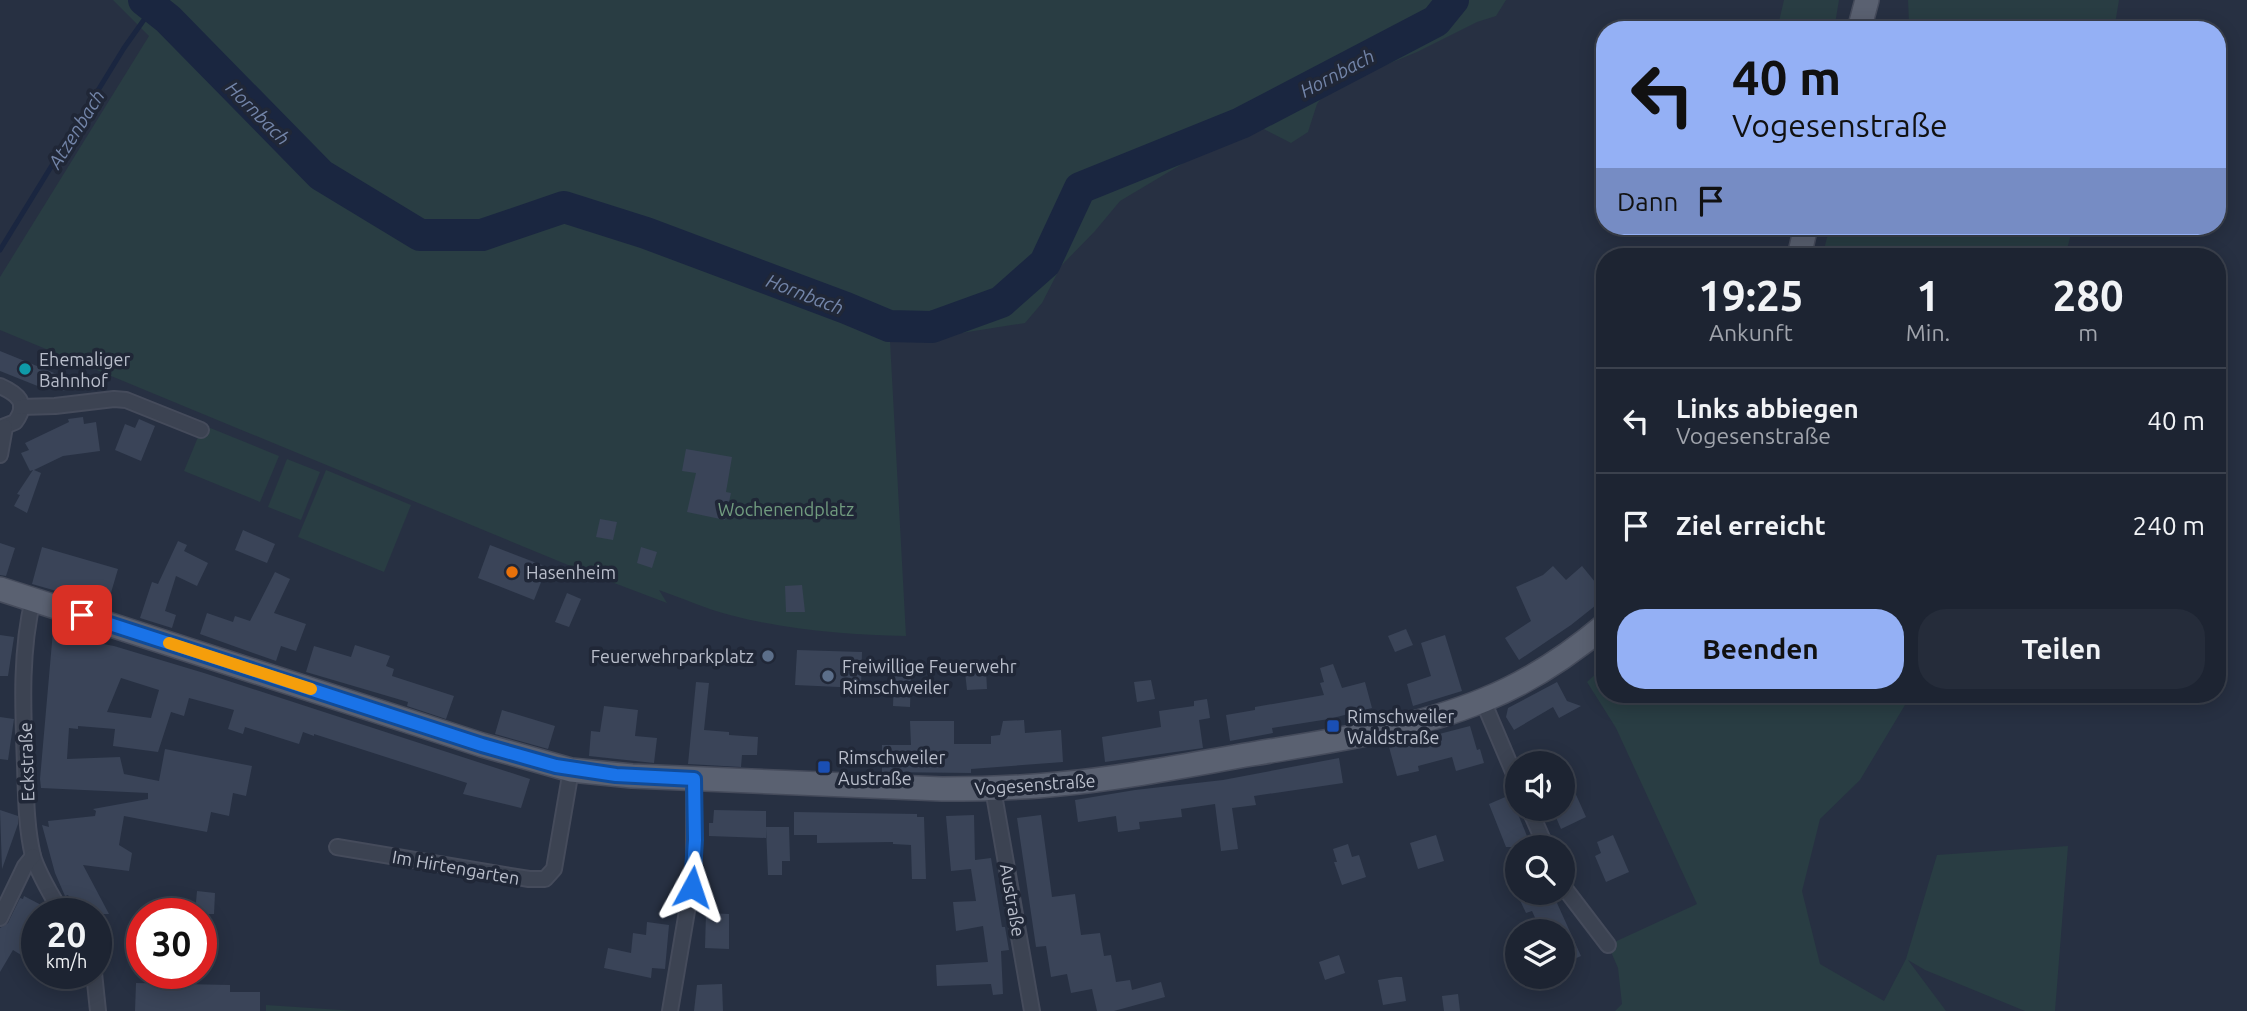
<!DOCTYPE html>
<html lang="de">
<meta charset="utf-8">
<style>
:root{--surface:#1d2432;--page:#252c3a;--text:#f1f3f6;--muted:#a0a4ac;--line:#3b414d;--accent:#94b0f5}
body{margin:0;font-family:Ubuntu,sans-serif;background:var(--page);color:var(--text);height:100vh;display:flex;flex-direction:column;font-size:26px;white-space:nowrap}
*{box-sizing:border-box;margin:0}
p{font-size:23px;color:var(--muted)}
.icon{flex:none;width:38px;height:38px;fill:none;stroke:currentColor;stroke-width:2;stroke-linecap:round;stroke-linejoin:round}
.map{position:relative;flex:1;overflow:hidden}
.details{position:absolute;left:1596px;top:248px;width:630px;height:455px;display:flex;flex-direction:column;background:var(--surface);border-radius:28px;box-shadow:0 4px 18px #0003,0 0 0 2px var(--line)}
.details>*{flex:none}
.guide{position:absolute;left:1596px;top:21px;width:630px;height:214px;border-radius:28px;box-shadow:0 4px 18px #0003,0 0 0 2px var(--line);background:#94b0f5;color:#111;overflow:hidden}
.controls{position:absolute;left:1505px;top:751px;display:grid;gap:14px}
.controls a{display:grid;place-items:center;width:70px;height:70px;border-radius:50%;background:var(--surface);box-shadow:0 4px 18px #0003,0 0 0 2px var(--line);font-size:35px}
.speed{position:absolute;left:21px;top:898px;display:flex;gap:14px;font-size:35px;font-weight:700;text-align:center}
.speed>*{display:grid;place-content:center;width:91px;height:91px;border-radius:50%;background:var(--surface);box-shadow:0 4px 18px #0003,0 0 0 2px var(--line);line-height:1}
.speed small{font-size:18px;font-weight:400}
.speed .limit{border:10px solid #d22;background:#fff;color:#111}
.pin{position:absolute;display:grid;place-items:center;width:60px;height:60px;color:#fff;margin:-30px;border-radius:14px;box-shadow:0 4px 10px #0006}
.me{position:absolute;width:77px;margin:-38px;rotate:5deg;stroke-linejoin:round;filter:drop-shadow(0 0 5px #0008)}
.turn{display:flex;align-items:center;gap:24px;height:147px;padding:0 21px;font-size:32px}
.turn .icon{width:91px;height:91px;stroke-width:2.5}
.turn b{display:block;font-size:49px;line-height:60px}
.then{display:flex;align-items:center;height:66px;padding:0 21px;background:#0003;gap:14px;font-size:26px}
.eta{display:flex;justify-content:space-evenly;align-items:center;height:119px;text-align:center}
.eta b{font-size:42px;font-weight:700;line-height:49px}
.primary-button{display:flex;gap:14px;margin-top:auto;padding:14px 21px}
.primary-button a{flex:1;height:80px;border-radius:28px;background:var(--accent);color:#111;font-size:28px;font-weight:700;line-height:80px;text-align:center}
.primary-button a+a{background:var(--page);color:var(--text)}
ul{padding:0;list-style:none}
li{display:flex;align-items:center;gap:21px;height:105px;padding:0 21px;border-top:2px solid var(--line)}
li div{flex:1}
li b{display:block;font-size:26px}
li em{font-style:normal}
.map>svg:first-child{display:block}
.green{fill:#293d43}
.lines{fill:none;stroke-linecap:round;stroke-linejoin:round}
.stream{stroke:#1a2640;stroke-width:5}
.river{stroke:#1a2640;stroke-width:32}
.building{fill:#3a4458;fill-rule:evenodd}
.minor-casing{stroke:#454b5b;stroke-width:18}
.primary-casing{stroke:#454b5b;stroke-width:26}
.minor{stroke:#3c4352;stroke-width:14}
.primary{stroke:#5a6171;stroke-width:23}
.route-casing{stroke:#114b97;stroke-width:18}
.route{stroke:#1a73e8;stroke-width:12}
.slow{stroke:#f59e0b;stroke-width:12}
.culture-dot{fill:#0f9aa8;stroke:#202737;stroke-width:2.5}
.food-dot{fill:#e8710a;stroke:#202737;stroke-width:2.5}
.service-dot{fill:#5c6f8a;stroke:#202737;stroke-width:2.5}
.transit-dot{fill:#1a4fb4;stroke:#202737;stroke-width:2.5}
.labels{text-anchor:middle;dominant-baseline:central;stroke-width:7;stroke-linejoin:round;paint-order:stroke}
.poi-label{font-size:18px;fill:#b9becb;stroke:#202737;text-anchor:start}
.park-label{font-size:18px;fill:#719c7f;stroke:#202737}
.street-label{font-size:18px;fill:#b9becb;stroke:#202737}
.water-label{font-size:19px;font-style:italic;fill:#7385a9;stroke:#202737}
</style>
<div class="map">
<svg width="2247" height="1011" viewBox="0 0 2247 1011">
<rect width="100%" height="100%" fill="#273042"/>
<g class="green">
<path d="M113 0H1506L1496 16 1477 22 1417 52 1328 89 1317 104 1308 132 1291 143 1256 125 1219 142 1120 201 1095 231 1061 266 1042 303 1025 323 930 338 890 341 906 636C848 635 787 630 730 615 706 609 682 598 659 590L667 603 585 572 0 330V277L149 36Z"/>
<polygon points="1784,0 1839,0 1834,30 1777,30"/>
<polygon points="1908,0 2119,0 2114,30 1906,30 1909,23"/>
<polygon points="1830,226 2073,226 2065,257 1822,257"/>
<polygon points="203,425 279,456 260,502 184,471"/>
<polygon points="287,459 320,472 301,520 268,507"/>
<polygon points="326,470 411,505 384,572 298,537"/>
<polygon points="1605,665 1605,695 1911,695 1860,780 1820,819 1802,891 1820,964 1884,1001 1906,959 1937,855 2068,846 2055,1011 2025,1011 1925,970 1908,960 1946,1011 1615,1011 1622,1004 1618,968 1608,945 1697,904 1616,728 1587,682"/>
<polygon points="266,1005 356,1011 266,1011"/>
</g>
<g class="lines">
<polyline class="stream" points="0,250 124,48 153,7"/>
<polyline class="river" points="144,0 168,19 321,175 420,235 482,235 564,207 646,233 846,308 889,326 932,327 1001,302 1045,263 1080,188 1241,123 1436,21 1453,0"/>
</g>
<g class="building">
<polygon points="0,351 69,379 64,391 53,386 52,388 46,386 45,389 0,371"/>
<polygon points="83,417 84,424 96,422 100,451 63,456 34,470 41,473 27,513 14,506 20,495 17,494 33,470 30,471 21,453 29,450 25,443 69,422 68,419"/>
<polygon points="139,419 155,426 141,461 115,450 125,424 135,428"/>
<polygon points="686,449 732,457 726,492 731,493 725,520 687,512 696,473 682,471"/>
<polygon points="600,519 617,522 613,540 596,537"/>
<polygon points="243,530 275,544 267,563 235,550"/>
<polygon points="178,541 187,545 184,551 208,563 197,586 176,576 165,611 176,615 172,628 140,618 152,582 158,584"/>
<polygon points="0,543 15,548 6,576 0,575"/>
<polygon points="490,545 547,567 534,600 478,578"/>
<polygon points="42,547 118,569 110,596 90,591 88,600 32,584"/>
<polygon points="641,547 657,552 652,568 637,563"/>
<polygon points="1553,566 1566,580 1582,566 1605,594 1605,598 1571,625 1519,660 1505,638 1531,621 1516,587 1543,575"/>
<polygon points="275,572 290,579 274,613 306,624 296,651 281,646 276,661 200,634 207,613 233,622 235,616 250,621"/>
<polygon points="802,585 805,612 786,612 785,586"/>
<polygon points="567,593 581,599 569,627 555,622"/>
<polygon points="1406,629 1413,645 1395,652 1388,636"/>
<path d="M53 631 72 632 71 638 114 646 204 673 530 779 521 808 463 794 467 783 314 734V736L303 732 299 744 245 727 243 734 228 729 234 710 189 698 184 716 171 712 158 752 113 746 115 729 78 726V729L69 728 67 759 120 757 124 774 159 781 165 749 252 766 246 796 233 793 229 816 211 812 207 832 124 816 119 845 132 853 129 871 83 865 109 914H78L68 895 65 896 55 873 42 825 49 827 48 821 95 816 96 811 93 809 148 799V793L41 788 40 779ZM121 678 159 690 151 718 107 712Z"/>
<polygon points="0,635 14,637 8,676 0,676"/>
<polygon points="1445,635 1462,691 1413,706 1407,684 1431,676 1421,643"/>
<polygon points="355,645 390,656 386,666 394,669 392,676 454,696 446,719 407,706 408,702 306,672 314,646 351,657"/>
<polygon points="797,650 862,652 861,688 795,685"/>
<polygon points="1333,664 1342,688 1365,682 1372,708 1329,719 1272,728 1273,733 1230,741 1226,715 1255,710 1255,707 1324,695 1320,683 1324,682 1320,668"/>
<polygon points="986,671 987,689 967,690 965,672"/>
<polygon points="894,676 911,677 910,707 893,706"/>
<polygon points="1151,680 1155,699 1137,702 1134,682"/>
<polygon points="696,682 709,683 704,730 729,732 729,735 758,737 757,755 742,755 741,767 688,764"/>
<polygon points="1557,682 1567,701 1581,706 1559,718 1553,707 1514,730 1506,717 1508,708"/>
<polygon points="1207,699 1210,718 1199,720 1203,748 1105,762 1102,737 1161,727 1159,711 1194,706 1194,701"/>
<polygon points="604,706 638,710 635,736 657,738 654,763 589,756 591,731 600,732"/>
<polygon points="502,710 555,726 548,749 495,734"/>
<polygon points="0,717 14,719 8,760 0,759"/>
<polygon points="1024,720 1025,733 1061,730 1063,762 971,769 971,773 882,772 882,745 911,745 910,721 954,721 954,744 991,744 991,736 1000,735 1003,721"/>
<polygon points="1470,726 1477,750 1480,749 1484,763 1456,771 1452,757 1418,766 1419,771 1397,776 1389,747"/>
<polygon points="1339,758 1343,783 1254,796 1256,805 1232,808 1238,849 1221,851 1215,804 1181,809 1182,817 1139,822 1140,829 1118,832 1116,816 1078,822 1075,800 1135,790 1223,780"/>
<polygon points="1573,788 1586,817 1561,829 1552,808 1563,808 1563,793"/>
<polygon points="1510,795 1525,831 1531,847 1506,847 1489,804"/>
<polygon points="0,810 18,816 18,824 2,869"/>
<polygon points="714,810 766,811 766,838 709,836 709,823 713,823"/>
<polygon points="794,812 917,814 917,817 924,817 926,879 912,879 911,845 893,844 893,842 817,843 817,835 794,835"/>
<polygon points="974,815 975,860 991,858 1002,927 1005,927 1009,950 1001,951 1003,994 993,995 991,984 937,986 936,965 988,962 983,926 956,931 955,921 953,902 976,901 971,869 951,871 946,816"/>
<polygon points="1041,815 1052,897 1075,894 1081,935 1100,933 1104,956 1111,955 1116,982 1130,980 1132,990 1161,982 1165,997 1114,1011 1097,1011 1092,989 1071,993 1067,974 1051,977 1046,946 1036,947 1017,818"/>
<polygon points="766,827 789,827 790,861 782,861 782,875 768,875"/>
<polygon points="1436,835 1444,861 1418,869 1410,843"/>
<polygon points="1613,835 1629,872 1606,882 1595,856 1601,853 1597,842"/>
<polygon points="1348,844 1352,857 1359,855 1366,877 1342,885 1334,862 1337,862 1333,849"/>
<polygon points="197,891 215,893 214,914 195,914"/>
<polygon points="1516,892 1552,892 1581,956 1563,964 1563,931 1541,931 1532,911 1526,913"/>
<polygon points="24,896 45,907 41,914 37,914 37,923 29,938 37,943 37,960 29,955 26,958 13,950 0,972 0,928 8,923 20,898 23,899"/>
<polygon points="706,913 729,914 729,949 705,948"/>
<polygon points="647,922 669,925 665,969 652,968 651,978 604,968 608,948 631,953 633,933 646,935"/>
<polygon points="1339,955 1345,973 1325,980 1319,962"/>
<polygon points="1396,977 1402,977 1406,1001 1383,1005 1378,980"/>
<polygon points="136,983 230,985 230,992 260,992 260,1011 135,1011"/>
<polygon points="722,984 723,1011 694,1011 697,985"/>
<polygon points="1458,994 1460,1011 1444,1011 1442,996"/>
</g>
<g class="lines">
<g class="minor-casing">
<g id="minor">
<path d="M0 386C18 394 29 403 15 422L0 428"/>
<polyline points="21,407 55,406 114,399 126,400 201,430"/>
<polyline points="0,455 5,427"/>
<path d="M33 599C20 653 23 710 25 765 26 794 26 827 33 856 39 876 52 895 62 914"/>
<polyline points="1483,701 1517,781"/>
<polyline points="993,789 1032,1011"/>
<polyline points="1529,808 1546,847"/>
<polyline points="337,847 529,879 545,879 554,869 571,770"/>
<polyline points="1563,886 1608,945"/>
<polyline points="0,918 25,866 33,856"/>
<polyline points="94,973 98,1011"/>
<polyline points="670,1011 694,870 694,779"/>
</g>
</g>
<g class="primary-casing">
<g id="primary">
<polyline points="1859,30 1867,0"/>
<polyline points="1799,257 1806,226"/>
<path d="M0 589 482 745 571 770 632 776 942 789C981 789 1020 788 1059 784 1124 778 1188 765 1252 754 1330 741 1411 730 1484 700 1529 682 1568 656 1605 625"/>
</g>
</g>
<use href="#minor" class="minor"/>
<use href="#primary" class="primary"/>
</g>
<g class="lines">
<g class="route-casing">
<polyline id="route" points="82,615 482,745 556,766 616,775 694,779 695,840 692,887"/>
</g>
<use href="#route" class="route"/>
<polyline class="slow" points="169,643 311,689"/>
</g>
<circle class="culture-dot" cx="25" cy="369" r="7"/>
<circle class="food-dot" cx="512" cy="572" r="7"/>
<g class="service-dot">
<circle cx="768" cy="656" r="7"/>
<circle cx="828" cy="676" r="7"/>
</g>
<g class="transit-dot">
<rect x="1326" y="719" width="14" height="14" rx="3.5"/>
<rect x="817" y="760" width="14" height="14" rx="3.5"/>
</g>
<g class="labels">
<g class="poi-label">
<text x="39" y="359">Ehemaliger<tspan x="39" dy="21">Bahnhof</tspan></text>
<text x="526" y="572">Hasenheim</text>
<text x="754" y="656" text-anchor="end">Feuerwehrparkplatz</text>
<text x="842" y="666">Freiwillige Feuerwehr<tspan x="842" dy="21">Rimschweiler</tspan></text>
<text x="1347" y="716">Rimschweiler<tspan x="1347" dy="21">Waldstraße</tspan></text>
<text x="838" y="757">Rimschweiler<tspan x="838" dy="21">Austraße</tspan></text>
</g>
<g class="park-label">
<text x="786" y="509">Wochenendplatz</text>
</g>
<g class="street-label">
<text transform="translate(26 762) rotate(-92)">Eckstraße</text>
<text transform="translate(1035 784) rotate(-4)">Vogesenstraße</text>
<text transform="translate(456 867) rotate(10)">Im Hirtengarten</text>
<text transform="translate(1013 900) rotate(80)">Austraße</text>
</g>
<g class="water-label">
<text transform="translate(1337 73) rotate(-28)">Hornbach</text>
<text transform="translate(258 113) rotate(45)">Hornbach</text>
<text transform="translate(76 129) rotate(-58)">Atzenbach</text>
<text transform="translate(805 294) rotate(21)">Hornbach</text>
</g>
</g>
</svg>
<div class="controls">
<a><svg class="icon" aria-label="sound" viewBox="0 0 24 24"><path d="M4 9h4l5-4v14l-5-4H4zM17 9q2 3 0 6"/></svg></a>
<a><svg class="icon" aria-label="search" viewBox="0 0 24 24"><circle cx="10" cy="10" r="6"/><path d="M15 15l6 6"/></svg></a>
<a><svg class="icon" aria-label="layers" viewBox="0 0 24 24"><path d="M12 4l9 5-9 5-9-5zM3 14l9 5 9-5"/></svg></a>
</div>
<div class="speed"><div>20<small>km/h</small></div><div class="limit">30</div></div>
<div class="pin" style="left:82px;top:615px;background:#d93025"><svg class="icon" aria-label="arrive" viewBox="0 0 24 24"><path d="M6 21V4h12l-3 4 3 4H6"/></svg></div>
<svg class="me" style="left:692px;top:887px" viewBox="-20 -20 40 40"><path d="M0-17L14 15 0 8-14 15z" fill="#1a73e8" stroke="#fff" stroke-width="4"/></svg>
<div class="guide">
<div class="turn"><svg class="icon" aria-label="left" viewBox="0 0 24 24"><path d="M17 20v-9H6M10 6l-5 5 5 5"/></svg><div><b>40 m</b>Vogesenstraße</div></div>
<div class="then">Dann<svg class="icon" aria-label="arrive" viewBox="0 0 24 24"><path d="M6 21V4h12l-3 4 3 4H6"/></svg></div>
</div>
<section class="details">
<div class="eta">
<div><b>19:25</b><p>Ankunft</p></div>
<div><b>1</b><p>Min.</p></div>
<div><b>280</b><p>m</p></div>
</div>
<ul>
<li><svg class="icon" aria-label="left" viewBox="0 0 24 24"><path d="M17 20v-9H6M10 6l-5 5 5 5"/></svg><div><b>Links abbiegen</b><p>Vogesenstraße</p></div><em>40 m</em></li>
<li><svg class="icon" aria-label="arrive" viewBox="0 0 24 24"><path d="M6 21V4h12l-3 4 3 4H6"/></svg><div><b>Ziel erreicht</b></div><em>240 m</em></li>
</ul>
<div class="primary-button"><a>Beenden</a><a>Teilen</a></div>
</section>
</div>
